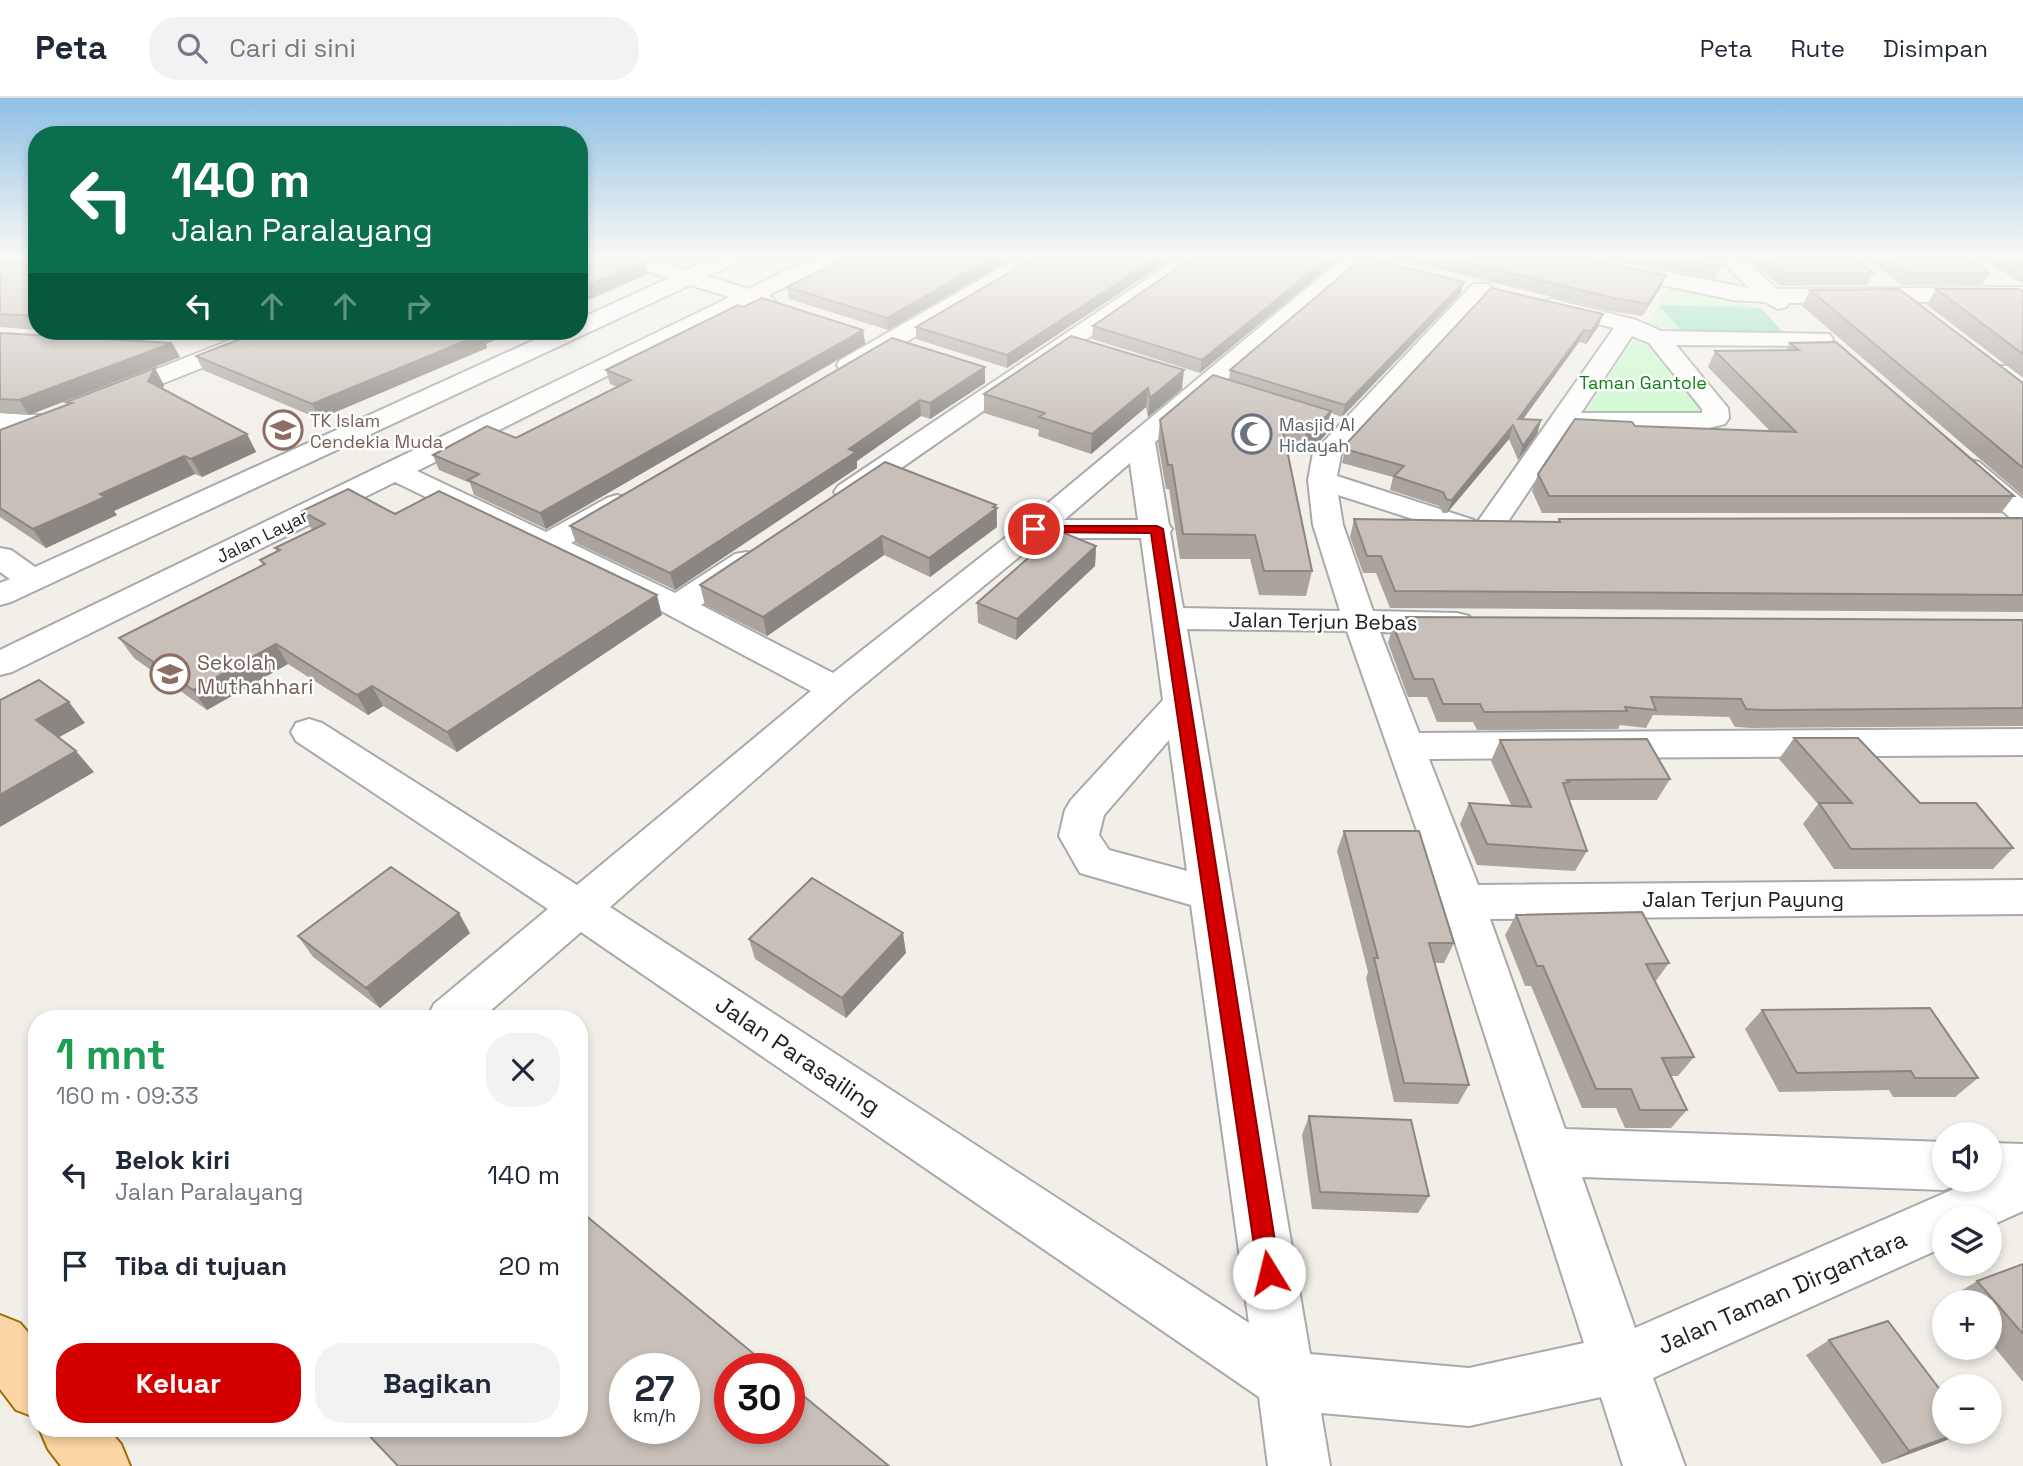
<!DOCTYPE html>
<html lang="id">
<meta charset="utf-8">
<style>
:root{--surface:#fff;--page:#f2f2f3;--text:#1f2937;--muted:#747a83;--line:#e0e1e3;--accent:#d40000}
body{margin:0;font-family:"Space Grotesk",sans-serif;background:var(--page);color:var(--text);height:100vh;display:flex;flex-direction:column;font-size:26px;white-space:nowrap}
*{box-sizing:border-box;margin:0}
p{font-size:23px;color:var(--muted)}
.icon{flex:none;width:38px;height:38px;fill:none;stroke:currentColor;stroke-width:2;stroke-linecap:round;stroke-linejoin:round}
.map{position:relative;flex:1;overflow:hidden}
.drawer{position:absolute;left:28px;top:912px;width:560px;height:427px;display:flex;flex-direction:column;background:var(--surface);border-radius:28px;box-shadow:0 4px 10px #0003}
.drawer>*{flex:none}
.top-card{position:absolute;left:28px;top:28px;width:560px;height:214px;border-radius:28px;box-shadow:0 4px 10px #0003;background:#0b6e4f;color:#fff;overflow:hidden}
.tools{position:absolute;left:1932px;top:1024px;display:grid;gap:14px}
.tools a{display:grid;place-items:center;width:70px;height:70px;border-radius:50%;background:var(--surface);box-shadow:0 4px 10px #0003;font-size:35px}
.speed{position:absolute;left:609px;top:1255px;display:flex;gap:14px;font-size:35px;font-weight:700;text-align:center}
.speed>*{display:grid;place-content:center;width:91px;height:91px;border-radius:50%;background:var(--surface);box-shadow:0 4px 10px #0003;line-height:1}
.speed small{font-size:18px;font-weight:400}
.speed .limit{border:10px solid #d22;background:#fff;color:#111}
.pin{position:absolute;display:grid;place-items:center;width:60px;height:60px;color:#fff;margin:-30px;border:4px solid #fff;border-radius:50%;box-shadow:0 2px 7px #0007}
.me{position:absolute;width:77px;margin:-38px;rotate:351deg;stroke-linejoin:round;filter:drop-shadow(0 0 5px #0008)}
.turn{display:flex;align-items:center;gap:24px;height:147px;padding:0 28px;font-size:32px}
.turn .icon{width:91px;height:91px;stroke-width:2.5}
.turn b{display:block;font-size:49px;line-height:60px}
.lanes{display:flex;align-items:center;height:66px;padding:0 28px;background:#0003;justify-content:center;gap:35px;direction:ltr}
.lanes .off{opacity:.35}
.round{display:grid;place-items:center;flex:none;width:74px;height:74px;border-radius:28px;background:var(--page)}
.overview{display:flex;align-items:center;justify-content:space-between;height:119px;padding:0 28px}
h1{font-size:42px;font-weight:700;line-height:52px;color:#1e9e55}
.primary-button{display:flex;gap:14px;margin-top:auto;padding:14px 28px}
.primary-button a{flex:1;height:80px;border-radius:28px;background:var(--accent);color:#fff;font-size:28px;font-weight:700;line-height:80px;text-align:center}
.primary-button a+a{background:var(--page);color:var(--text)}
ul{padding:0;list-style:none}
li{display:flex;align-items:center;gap:21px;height:91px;padding:0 28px}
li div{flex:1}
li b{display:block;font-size:26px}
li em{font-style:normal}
header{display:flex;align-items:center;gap:42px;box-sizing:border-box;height:98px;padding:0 35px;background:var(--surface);border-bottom:2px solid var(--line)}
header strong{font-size:33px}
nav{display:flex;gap:38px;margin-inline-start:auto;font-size:24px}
.search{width:490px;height:63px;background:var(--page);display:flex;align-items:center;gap:18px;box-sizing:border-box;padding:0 24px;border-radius:28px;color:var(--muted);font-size:26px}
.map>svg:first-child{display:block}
.park{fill:#c8facc}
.pitch{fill:#88e0be}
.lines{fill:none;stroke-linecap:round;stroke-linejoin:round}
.minor-casing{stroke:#a9a9a9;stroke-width:4}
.primary-casing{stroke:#a06b00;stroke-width:4}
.minor{fill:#fff;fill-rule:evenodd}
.primary{fill:#fcd6a4;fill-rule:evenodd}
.wall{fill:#aba49e}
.shaded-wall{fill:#8b8681}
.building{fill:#c7bfb8;stroke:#8b8681;stroke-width:2;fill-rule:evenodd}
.route{fill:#d40000;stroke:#8a0000;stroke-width:2}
.labels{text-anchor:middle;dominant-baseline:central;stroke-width:5;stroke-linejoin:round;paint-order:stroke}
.far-park-label{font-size:18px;fill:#0c8416;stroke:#fff}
.far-education-label{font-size:18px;fill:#785e54;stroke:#fff;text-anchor:start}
.far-worship-label{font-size:18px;fill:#5b616d;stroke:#fff;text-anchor:start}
.far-street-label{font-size:18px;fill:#222;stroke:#fff}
.street-label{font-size:21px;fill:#222;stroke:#fff}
.education-label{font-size:21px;fill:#785e54;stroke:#fff;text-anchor:start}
.near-street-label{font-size:24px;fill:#222;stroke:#fff}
</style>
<header>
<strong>Peta</strong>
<div class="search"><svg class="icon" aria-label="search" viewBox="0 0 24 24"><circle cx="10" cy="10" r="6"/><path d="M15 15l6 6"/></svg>Cari di sini</div>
<nav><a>Peta</a><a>Rute</a><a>Disimpan</a></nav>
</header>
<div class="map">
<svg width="2023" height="1368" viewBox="0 0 2023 1368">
<rect width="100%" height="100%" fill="#f2efe9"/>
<g class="park">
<polygon points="1668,190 1761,210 1784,235 1681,232 1647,228"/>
<polygon points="1638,241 1652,246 1702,305 1703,312 1695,315 1586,315 1630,245"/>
</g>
<polygon class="pitch" points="1659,207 1761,210 1784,235 1681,232"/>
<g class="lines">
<g class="minor-casing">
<g id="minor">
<path d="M618 160H651L687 172 713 160H741L738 165 708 178 748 191 811 160H839L836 165 769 197 775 203 772 208 764 210 751 206 417 373 546 434 607 400 617 397 627 400 632 406 627 412 571 445 675 495 735 456 746 454 757 456 762 463 757 470 701 507 833 575 1024 425 1343 160H1367L1155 344 1169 427 1172 431 1170 434 1183 510 1340 513 1313 427 1308 382 1313 355 1473 186H1489L1492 191 1341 357 1337 378 1474 422 1476 426 1614 230 1544 213 1541 208 1544 203 1552 201 1636 222 1661 233 1829 236 1833 241 1829 246 1821 248 1676 247 1728 310 1729 320 1725 326 1705 331H1570L1501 434 1490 437 1479 434 1476 430 1474 434 1463 437 1338 397 1343 427 1373 513 1457 515 1469 518 1474 525 1469 532 1457 535 1380 534 1419 635 2023 631V657L1429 661 1478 787 2023 782V816L1490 821 1565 1031 1944 1044V1082H1964L1962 1085 1944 1092 1582 1079 1635 1230 1970 1084 1969 1082H1990V1045L2023 1046V1113L1990 1128V1120H1944V1149L1653 1280 1685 1368H1623L1601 1299 1469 1328 1321 1315 1330 1368H1268L1259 1299 581 834 482 920H427L434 906 548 811 296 643 291 634 296 625 309 621 322 625 577 787 811 593 665 515 395 384 12 574 0 577V552L730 199 690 187 11 504 0 507V485L10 481 0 474V450L11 452 35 469 554 233H579V221L669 180 621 165ZM1632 238 1649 245 1702 311V315H1581ZM1130 365 1138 422H1064ZM1042 440H1141L1163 602 1071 702 1065 712 1059 738 1080 775 1191 807 1249 1225 610 809 849 599ZM1187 531 1347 533 1442 804 1584 1245 1469 1270 1310 1256ZM1169 642 1187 773 1109 752 1099 737 1104 717Z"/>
<polygon points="1018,160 1044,160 1041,165 858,272 849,274 840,272 837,267 840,262"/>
<polygon points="1178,160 1203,160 858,400 848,403 838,400 834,394 838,388"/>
<polygon points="1553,160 1594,160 1749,190 1719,160 1743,160 1777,191 2023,189 2023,203 1789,205 1786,209 1778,211 1765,204 1733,202 1564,166 1556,165"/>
<polygon points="254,233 287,233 283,238 118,303 109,306 100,303 96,298 100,293"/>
<polygon points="1999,268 2023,268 2023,284 1990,281 1986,276 1990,271"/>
<polygon points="0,315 53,318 57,324 53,330 44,332 0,331"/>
<polygon points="1969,362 1979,364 2023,401 2023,425 2013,422 1959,376 1955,370 1959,364"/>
</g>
</g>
<g class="primary-casing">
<g id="primary">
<polygon points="0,1217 20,1225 37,1245 37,1320 16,1312 0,1291"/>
<polygon points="39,1330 107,1330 121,1346 130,1368 61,1368 48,1351"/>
</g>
</g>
<use href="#minor" class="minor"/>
<use href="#primary" class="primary"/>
</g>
<g class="wall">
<polygon points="23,160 37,160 37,232 0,229 0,163 29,164 32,162 32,161"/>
<polygon points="659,160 689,160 680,164 674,165"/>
<polygon points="1013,160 888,232 789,201 787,189"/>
<polygon points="1034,160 1007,270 916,241 916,229"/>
<polygon points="1192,160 1340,160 1200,275 1092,241 1093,228"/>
<polygon points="1393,160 1582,160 1661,189 1642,218 1610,213"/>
<polygon points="1608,160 1726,160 1715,181"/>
<polygon points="1747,160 1855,160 1873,175 1867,187 1780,188"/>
<polygon points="1866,160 1969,160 1989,175 1982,187 1902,187"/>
<polygon points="1980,160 2023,160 2023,185 2018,183"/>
<polygon points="1491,190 1598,229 1586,246 1579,244 1523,321 1541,322 1537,336 1518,362 1509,341 1447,415 1443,415 1439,408 1390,392 1393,379 1342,365 1347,345"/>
<polygon points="1936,191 2023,193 2023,280 1927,207"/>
<polygon points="1810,192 2023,285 2023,398 1802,208"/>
<polygon points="1461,195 1342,319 1331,315 1326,336 1313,351 1302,353 1286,349 1312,473 1306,498 1259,497 1250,461 1180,461 1169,391 1166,391 1158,345 1160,322 1229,282 1230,272"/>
<polygon points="743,209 863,232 865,246 546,431 474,397 470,385 439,372 433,357 516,340 617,289 610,286 606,272"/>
<polygon points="53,233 248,233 221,243"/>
<polygon points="0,235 172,245 180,259 29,317 0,315"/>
<polygon points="1071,238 1182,291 1148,319 1146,309 1091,356 1038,338 1039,332 984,315 984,296"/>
<polygon points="892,240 985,285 930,321 921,318 857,363 857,370 675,492 576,445 570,428"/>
<polygon points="1790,245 2014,398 2001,415 1542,415 1532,393 1538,376 1635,328 1770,333 1708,269 1715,253 1786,252"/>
<polygon points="486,246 487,250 319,321 203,272 196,258"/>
<polygon points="164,287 163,291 247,336 256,354 202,379 195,376 114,413 117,417 46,450 0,419 0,332 67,306 66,304"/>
<polygon points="885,364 997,410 997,429 930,479 884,457 767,538 705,507 700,487"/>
<polygon points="302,413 395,416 662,517 457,654 383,608 368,617 288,566 207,612 134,560 119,540 263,467 260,462 277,453 275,450 312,432"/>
<polygon points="2023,420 2023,514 1390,510 1376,475 1363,475 1350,439 1354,421 1558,424 1559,421"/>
<polygon points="1096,448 1095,468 1016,542 978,525 977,505"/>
<polygon points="1406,519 2023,522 2023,628 1752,630 1735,629 1729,619 1653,617 1646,630 1620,627 1618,631 1477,632 1473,624 1437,624 1427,599 1408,599 1388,545 1393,527 1403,527"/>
<polygon points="1794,640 1920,705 2013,750 1993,771 1834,771 1803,726 1818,706 1779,661"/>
<polygon points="1500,642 1670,681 1657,702 1569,702 1587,753 1575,773 1477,767 1460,726 1469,705 1511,707 1491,663"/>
<polygon points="1344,733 1454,845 1444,865 1435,865 1469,987 1458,1006 1394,1004 1366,880 1368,874 1337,753"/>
<polygon points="1516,817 1669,865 1655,884 1694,959 1678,978 1671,978 1687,1012 1671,1030 1625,1030 1616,1010 1582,1010 1531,888 1525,888 1505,837"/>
<polygon points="470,835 380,910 313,859 298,838"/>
<polygon points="749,841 906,855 846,920 755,861"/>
<polygon points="1762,912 1978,980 1955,999 1893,999 1889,992 1779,994 1745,931"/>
<polygon points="1309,1018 1429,1098 1418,1115 1312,1111 1302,1037"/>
<polygon points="2023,1166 2023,1284 1990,1244 1990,1204 1955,1204 1951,1199 1977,1183"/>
<polygon points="1829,1242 1944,1334 1964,1334 1942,1344 1882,1366 1806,1257"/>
</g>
<g class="shaded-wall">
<polygon points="673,160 689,160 680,164 674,165"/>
<polygon points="992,160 1013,160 888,232 887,220"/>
<polygon points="1156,160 1173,160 1007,270 1007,257"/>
<polygon points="1328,160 1340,160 1200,275 1202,262"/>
<polygon points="645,163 648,176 579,206 579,191"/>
<polygon points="1666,177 1661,189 1642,218 1648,206"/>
<polygon points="1464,184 1461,195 1342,319 1345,307"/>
<polygon points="1603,216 1598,229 1586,246 1591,233"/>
<polygon points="863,232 865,246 546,431 540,415"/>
<polygon points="1584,232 1579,244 1515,332 1518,321"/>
<polygon points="215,233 248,233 221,243"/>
<polygon points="479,233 517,233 486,246 487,250 319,321 312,306"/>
<polygon points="172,245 180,259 29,317 19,302"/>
<polygon points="985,269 985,285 930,321 930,305"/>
<polygon points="155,270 164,287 158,300 148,283"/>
<polygon points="1184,272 1182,291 1148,319 1150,300"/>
<polygon points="1148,290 1146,309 1091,356 1092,336"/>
<polygon points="920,302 921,318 857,363 857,370 675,492 670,475"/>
<polygon points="1331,313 1326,336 1313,351 1302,353 1307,330"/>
<polygon points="1541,322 1537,336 1518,362 1523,348"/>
<polygon points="1513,327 1509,341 1447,415 1452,402"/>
<polygon points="247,336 256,354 202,379 191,361"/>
<polygon points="184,358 195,376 114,413 117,417 46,450 33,431 100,396"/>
<polygon points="996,407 997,429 930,479 929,460"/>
<polygon points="882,438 884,457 767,538 763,519"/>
<polygon points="1096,448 1095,468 1016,542 1017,521"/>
<polygon points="657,497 662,517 457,654 447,634"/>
<polygon points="276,546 288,566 207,612 193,592"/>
<polygon points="372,588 383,608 368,617 357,597"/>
<polygon points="69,604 85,625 54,642 36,622"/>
<polygon points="76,653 94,674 0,729 0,697"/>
<polygon points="459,815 470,835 380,910 366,890"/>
<polygon points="903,835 906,855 846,920 842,900"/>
<polygon points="1962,1334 1964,1334 1942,1344 1882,1366 1909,1353"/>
</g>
<g class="building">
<polygon points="32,160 37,160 37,218 0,216 0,163 29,164 32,162"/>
<polygon points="579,160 635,160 645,163 579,191"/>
<polygon points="846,160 992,160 887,220 787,189"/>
<polygon points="1034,160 1156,160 1007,257 916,229"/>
<polygon points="1192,160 1328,160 1202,262 1093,228"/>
<polygon points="1362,160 1368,160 1464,184 1345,307 1230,272"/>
<polygon points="1446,160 1582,160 1666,177 1648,206 1614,200"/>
<polygon points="1673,160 1725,160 1721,169"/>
<polygon points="1767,160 1855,160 1873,175 1786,176"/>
<polygon points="1888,160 1969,160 1989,175 1909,175"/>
<polygon points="2007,160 2023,160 2023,169"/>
<polygon points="1491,190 1603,216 1591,233 1584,232 1518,321 1541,322 1523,348 1513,327 1452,402 1447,402 1443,394 1394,378 1404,368 1345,351 1347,345"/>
<polygon points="1899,191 2023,285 2023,370 1810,192"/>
<polygon points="1936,191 2019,191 2023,193 2023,256"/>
<polygon points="762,200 863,232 540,415 468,382 479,376 433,357 487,328 516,340 631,282 606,272 738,207 743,209"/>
<polygon points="261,233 479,233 477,234 482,236 312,306 196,258"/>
<polygon points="0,235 172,245 19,302 0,301"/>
<polygon points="1071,238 1184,272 1150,300 1148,290 1092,336 1039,319 1045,315 984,296"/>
<polygon points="892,240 985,269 930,305 920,302 849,351 856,354 670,475 570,428"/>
<polygon points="1836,244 2014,398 1549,398 1538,376 1575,321 1632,324 1635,328 1796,334 1715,253 1799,252 1790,245"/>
<polygon points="155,270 148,283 247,336 191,361 184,358 100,396 105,399 33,431 0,410 0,332 72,305 66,304"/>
<polygon points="1213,277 1331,313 1318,327 1307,330 1281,323 1312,473 1264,473 1255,437 1183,436 1172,367 1168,367 1160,322"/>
<polygon points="885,364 996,407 993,409 997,410 929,460 882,438 763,519 700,487"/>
<polygon points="348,391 395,416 439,393 657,497 447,634 372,588 357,597 276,546 193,592 119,540 265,466 260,462 280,452 275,450 325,426 302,413"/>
<polygon points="2023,420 2023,497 1395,493 1381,458 1367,458 1354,421 1560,424 1559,421"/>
<polygon points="1059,433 1096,448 1017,521 977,505"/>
<polygon points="1406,519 2023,522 2023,610 1764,612 1746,611 1741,601 1651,599 1656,612 1625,609 1627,613 1484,614 1480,606 1443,606 1433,581 1414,581 1393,527 1409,527"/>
<polygon points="39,582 69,604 36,622 76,653 0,697 0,602"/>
<polygon points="1794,640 1858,640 1920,705 1976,705 2013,750 1851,751 1819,705 1852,705"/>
<polygon points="1647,641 1670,681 1567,682 1569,684 1563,685 1587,753 1487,746 1469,705 1531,709 1500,642"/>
<polygon points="1344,733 1419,733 1454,845 1429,845 1469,987 1404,985 1374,860 1378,860"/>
<polygon points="391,769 459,815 366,890 298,838"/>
<polygon points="812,780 903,835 842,900 749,841"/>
<polygon points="1642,814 1669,865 1646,866 1694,959 1662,960 1687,1012 1640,1012 1631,991 1596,991 1543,868 1537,868 1516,817"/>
<polygon points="1930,910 1978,980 1915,980 1911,973 1797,975 1762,912"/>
<polygon points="1309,1018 1411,1022 1429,1098 1320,1094"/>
<path d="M579 1112 771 1270H730V1330H789V1286L889 1368H398L362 1330H579ZM625 1270H684V1330H625Z"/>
<polygon points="2023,1166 2023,1236 1977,1183"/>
<polygon points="1888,1223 1944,1297 1944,1334 1962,1334 1909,1353 1829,1242"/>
</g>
<linearGradient id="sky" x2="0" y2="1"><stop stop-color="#8fc0e4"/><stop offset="0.45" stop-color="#f9f8f5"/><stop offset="1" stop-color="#f9f8f5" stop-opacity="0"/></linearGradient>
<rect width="2023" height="352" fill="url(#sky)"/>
<polygon class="route" points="1034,428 1157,428 1163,431 1280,1175 1277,1183 1269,1186 1261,1183 1258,1175 1151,435 1030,434 1030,429"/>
<defs>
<g id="school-ring" transform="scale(2.0125)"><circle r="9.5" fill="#fff" stroke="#8d6e63" stroke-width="1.5"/><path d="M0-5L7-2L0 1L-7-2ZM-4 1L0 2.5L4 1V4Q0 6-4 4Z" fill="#8d6e63"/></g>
<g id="mosque-ring" transform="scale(2.0125)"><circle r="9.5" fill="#fff" stroke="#6b7280" stroke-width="1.5"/><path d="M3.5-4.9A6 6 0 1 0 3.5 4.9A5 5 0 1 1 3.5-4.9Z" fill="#6b7280"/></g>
</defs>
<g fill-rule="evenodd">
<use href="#school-ring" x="283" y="332"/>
<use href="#mosque-ring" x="1252" y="336"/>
<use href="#school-ring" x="170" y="576"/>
</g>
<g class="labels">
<g class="far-park-label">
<text x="1643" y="284">Taman Gantole</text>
</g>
<g class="far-education-label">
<text x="310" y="322">TK Islam<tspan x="310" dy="21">Cendekia Muda</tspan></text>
</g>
<g class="far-worship-label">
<text x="1279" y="326">Masjid Al<tspan x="1279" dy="21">Hidayah</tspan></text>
</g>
<g class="far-street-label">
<text transform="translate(262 438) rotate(-26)">Jalan Layar</text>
</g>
<g class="street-label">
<text transform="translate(1323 523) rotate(1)">Jalan Terjun Bebas</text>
<text x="1743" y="801">Jalan Terjun Payung</text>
</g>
<g class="education-label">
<text x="197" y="564">Sekolah<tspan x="197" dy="24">Muthahhari</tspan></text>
</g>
<g class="near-street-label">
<text transform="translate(798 957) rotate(34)">Jalan Parasailing</text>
<text transform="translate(1782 1194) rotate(-24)">Jalan Taman Dirgantara</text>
</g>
</g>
</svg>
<div class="tools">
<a><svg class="icon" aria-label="sound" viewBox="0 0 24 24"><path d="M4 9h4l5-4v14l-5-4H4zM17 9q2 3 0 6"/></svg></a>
<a><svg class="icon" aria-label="layers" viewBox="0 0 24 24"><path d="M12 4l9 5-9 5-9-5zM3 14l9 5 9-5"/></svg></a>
<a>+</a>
<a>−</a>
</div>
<div class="speed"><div>27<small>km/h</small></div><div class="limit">30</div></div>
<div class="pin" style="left:1034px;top:431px;background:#d93025"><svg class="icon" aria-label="arrive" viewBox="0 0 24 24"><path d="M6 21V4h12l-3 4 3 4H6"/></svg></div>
<svg class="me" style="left:1269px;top:1175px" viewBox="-20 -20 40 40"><circle r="19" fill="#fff"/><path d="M0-13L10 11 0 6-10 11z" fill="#d40000"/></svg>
<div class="top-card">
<div class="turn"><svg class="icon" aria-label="left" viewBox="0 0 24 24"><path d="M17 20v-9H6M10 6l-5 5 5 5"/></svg><div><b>140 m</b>Jalan Paralayang</div></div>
<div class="lanes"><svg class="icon" aria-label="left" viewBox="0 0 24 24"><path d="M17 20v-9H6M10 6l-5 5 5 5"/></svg><svg class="icon off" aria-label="ahead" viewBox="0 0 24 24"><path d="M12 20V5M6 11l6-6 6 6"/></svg><svg class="icon off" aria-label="ahead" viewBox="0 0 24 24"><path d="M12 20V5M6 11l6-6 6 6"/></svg><svg class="icon off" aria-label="right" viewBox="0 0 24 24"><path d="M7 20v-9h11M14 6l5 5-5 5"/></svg></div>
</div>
<section class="drawer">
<div class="overview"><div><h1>1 mnt</h1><p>160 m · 09:33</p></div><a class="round"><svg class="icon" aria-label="close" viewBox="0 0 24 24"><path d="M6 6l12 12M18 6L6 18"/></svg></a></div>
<ul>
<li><svg class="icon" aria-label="left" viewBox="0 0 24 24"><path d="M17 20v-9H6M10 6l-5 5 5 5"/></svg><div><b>Belok kiri</b><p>Jalan Paralayang</p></div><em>140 m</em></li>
<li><svg class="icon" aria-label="arrive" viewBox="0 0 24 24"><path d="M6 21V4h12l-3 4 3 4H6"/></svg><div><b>Tiba di tujuan</b></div><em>20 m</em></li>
</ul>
<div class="primary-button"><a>Keluar</a><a>Bagikan</a></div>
</section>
</div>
